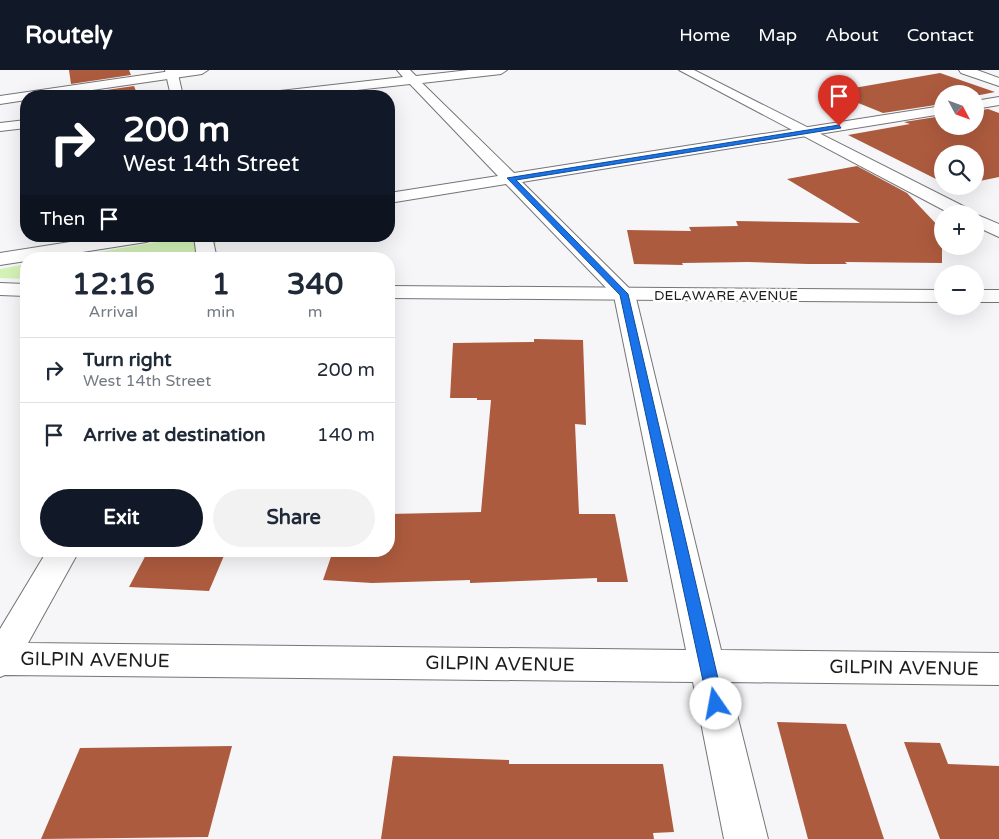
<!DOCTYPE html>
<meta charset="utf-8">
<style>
:root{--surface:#fff;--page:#f2f2f3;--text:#1f2937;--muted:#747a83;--line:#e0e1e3;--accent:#111827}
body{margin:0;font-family:"Varela Round",sans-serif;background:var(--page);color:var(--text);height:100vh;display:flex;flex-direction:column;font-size:19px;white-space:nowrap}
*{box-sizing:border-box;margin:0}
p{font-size:16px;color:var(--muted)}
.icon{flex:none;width:28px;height:28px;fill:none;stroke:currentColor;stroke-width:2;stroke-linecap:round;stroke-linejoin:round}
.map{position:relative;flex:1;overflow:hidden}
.details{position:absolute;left:20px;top:182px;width:375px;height:305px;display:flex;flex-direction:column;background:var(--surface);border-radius:20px;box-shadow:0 5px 20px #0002}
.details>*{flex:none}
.guide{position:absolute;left:20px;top:20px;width:375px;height:152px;border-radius:20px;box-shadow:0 5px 20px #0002;background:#111827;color:#fff;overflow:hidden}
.needle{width:32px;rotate:131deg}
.buttons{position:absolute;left:934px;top:15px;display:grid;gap:10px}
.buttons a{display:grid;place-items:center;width:50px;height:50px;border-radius:50%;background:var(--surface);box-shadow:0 5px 20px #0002;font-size:25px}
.pin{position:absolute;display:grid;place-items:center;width:42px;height:42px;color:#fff;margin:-51px -21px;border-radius:50% 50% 50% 0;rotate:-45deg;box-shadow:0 0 5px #0007}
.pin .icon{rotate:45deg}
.me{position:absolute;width:55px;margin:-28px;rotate:348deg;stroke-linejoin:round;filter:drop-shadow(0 0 4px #0008)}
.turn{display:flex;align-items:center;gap:18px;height:105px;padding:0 20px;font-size:22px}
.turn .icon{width:65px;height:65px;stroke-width:2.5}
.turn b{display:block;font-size:35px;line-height:42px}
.then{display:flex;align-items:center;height:48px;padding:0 20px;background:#0003;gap:10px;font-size:19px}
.eta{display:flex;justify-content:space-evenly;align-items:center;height:85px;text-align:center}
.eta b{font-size:30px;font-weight:700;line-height:35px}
.cta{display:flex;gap:10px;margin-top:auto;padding:10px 20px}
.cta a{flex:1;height:58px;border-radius:30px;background:var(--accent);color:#fff;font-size:20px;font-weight:700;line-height:58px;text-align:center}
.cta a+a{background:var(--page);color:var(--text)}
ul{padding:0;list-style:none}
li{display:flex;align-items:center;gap:15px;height:65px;padding:0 20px;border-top:1px solid var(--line)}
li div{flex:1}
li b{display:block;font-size:19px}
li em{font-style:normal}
header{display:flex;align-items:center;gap:30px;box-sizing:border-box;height:70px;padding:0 25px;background:var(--accent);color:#fff}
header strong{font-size:24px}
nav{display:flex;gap:28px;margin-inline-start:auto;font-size:18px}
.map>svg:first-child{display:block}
.green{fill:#d4f2b7}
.building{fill:#ad5b3e}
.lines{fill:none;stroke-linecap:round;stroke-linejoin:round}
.minor-casing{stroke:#757578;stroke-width:2}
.tertiary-casing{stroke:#757578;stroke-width:2}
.primary-casing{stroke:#757578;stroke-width:2}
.minor{fill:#fff;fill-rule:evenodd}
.tertiary{fill:#fff;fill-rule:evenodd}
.primary{fill:#fff;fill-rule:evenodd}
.route{fill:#1a73e8;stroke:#114b97}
.labels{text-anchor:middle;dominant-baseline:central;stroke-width:5;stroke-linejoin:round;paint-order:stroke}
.far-street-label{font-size:14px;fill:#1c1c1d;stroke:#fff}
.near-street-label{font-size:19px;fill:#1c1c1d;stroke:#fff}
</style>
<header>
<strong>Routely</strong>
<nav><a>Home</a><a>Map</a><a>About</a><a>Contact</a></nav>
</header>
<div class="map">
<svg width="999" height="769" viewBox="0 0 999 769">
<rect width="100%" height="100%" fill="#f6f6f9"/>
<g class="green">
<polygon points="192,166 218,166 212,189 59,189"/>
<polygon points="26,194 26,209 0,208 0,199"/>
</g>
<g class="building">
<polygon points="69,0 129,0 131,5 71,14"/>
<polygon points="940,3 995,22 975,26 975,24 942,24 942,34 883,43 831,22"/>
<polygon points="134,16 138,26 72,26 72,25"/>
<polygon points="988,39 999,43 999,107 975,112 975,84 942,84 942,112 848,65 910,54 904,52 942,46 942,56 975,56 975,41"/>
<polygon points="857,96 907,123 942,160 942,193 845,192 847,194 808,194 748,192 682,193 683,195 634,194 627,160 691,161 689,157 738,156 736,151 860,153 787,109"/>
<polygon points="534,269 583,270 586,355 575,354 579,444 615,444 628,512 597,512 597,508 470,513 470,510 372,513 323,510 333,481 389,481 389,444 481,442 491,330 477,330 477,328 450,328 453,273 534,272"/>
<polygon points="148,481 226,481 209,521 129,517"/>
<polygon points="777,652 846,654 884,769 808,769"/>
<polygon points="904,672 940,673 948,694 999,696 999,769 940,769"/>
<polygon points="232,676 208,767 41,769 80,678"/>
<polygon points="393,686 509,690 509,694 663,694 674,762 653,763 654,769 381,769"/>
</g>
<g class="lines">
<g class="minor-casing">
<g id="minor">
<polygon points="165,0 177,0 183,26 171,26"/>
<polygon points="397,0 410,0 416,6 469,0 507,0 501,4 422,13 514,103 942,36 942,44 522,112 635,224 721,580 999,583 999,615 729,612 768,769 724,769 693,612 5,605 0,607 0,559 47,481 79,481 28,573 686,580 614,226 506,114 389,133 389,123 498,106 410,14 303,26 265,26 271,22 403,7"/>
<polygon points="999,27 999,35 975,39 975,31"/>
<polygon points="26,50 26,58 0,61 0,53"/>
<polygon points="108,166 155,166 153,170 146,172 38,189 26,189 26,191 0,195 0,183"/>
<polygon points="194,166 212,166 217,189 197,189"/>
</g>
</g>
<g class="tertiary-casing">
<g id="tertiary">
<polygon points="679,0 694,0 971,140 974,144 951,144"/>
<polygon points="959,0 977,0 999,8 999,16 961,3"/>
<polygon points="974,144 975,144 999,154 999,167 975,156"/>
<polygon points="0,213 26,214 26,226 0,225"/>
<polygon points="389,216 942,220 942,232 389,228"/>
<rect x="975" y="220" width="24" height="12"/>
</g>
</g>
<g class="primary-casing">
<polygon id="primary" points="178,0 208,0 202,4 51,26 26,26 26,30 0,34 0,26"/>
</g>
<use href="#minor" class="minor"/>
<use href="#tertiary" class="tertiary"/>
<use href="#primary" class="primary"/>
</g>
<polygon class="route" points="839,55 841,58 516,110 628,224 724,634 722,639 716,642 711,639 708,634 620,225 507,108"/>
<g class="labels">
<g class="far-street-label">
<text x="726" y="225">DELAWARE AVENUE</text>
</g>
<g class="near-street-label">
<text transform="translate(95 590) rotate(1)">GILPIN AVENUE</text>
<text transform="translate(500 594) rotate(1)">GILPIN AVENUE</text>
<text transform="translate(904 598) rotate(1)">GILPIN AVENUE</text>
</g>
</g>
</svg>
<div class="buttons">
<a><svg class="needle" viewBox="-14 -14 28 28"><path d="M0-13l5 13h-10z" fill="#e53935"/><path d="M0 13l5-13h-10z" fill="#747a83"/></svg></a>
<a><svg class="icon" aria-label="search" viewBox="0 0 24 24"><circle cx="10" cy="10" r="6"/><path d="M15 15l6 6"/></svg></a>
<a>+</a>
<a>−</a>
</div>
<div class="pin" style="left:839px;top:56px;background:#d93025"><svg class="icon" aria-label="arrive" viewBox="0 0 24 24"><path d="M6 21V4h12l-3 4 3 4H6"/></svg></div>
<svg class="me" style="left:716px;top:634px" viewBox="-20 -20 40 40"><circle r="19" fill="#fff"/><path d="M0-13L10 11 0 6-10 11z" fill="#1a73e8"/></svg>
<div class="guide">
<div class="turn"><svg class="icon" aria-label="right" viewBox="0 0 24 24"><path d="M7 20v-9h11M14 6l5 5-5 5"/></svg><div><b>200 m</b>West 14th Street</div></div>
<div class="then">Then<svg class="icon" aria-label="arrive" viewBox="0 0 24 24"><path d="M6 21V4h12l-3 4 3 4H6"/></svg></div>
</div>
<section class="details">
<div class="eta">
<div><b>12:16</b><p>Arrival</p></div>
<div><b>1</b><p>min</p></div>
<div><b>340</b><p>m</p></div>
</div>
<ul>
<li><svg class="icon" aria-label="right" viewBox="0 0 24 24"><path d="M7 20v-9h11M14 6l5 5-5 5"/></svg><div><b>Turn right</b><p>West 14th Street</p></div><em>200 m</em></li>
<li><svg class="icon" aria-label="arrive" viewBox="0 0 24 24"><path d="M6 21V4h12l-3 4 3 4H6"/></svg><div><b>Arrive at destination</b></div><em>140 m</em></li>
</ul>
<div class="cta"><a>Exit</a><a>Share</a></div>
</section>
</div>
